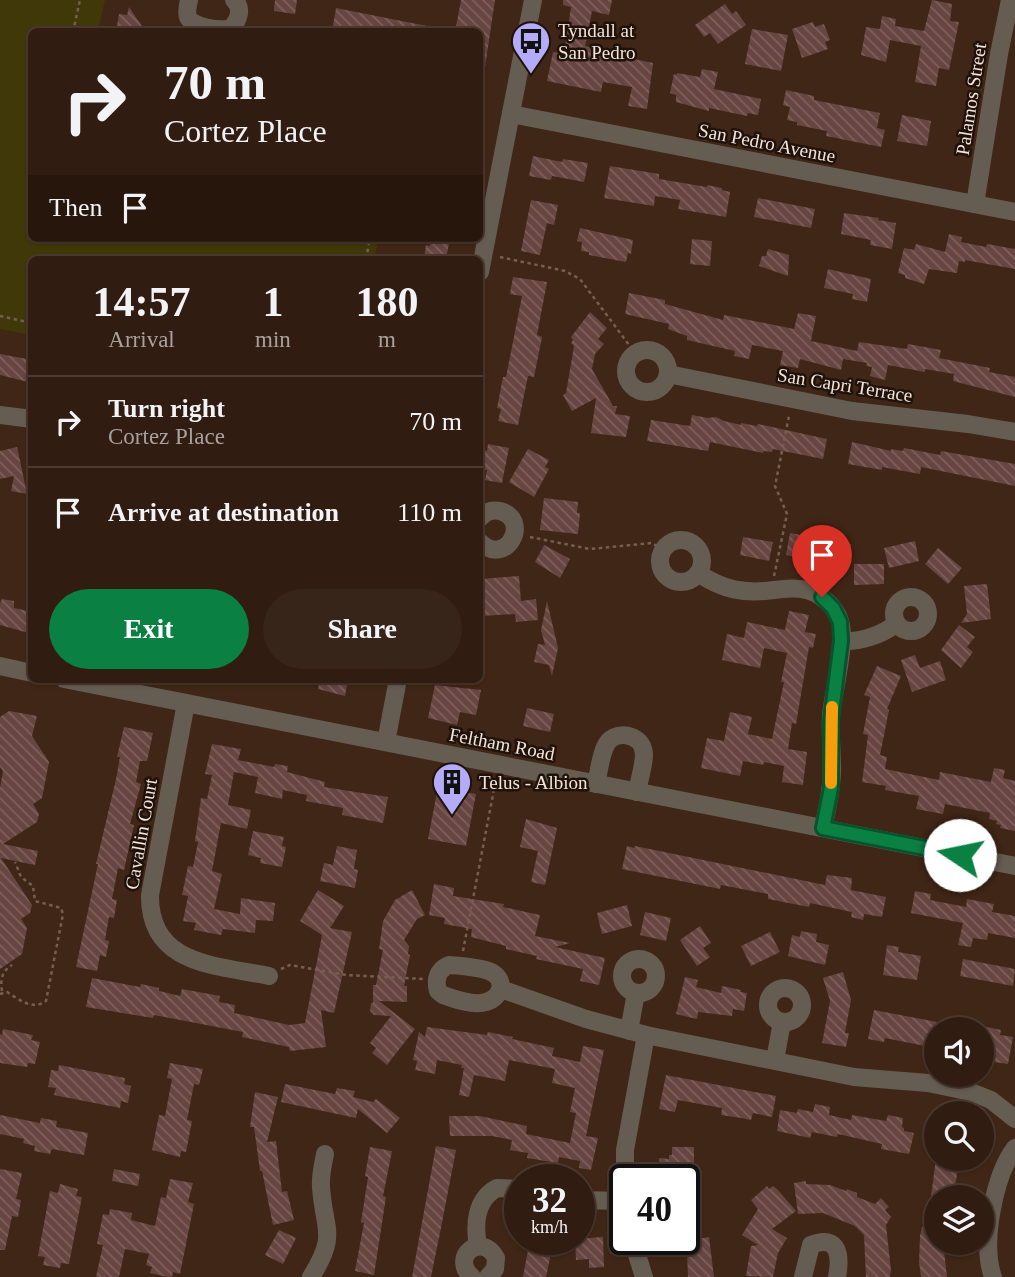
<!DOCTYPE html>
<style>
:root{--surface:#301c10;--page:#382519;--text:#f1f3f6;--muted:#a8a19f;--line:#4b3a30;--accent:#0b8043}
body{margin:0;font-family:"Times New Roman",serif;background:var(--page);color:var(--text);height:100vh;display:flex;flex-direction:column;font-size:26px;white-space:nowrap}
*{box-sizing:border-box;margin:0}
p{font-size:23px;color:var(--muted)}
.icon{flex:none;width:38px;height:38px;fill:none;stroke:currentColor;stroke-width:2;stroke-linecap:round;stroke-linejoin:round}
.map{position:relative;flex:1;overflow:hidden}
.details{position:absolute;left:28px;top:256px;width:455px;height:427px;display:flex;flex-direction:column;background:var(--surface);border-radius:10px;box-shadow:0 2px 5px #0004,0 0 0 2px var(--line)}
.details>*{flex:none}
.hud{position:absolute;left:28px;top:28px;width:455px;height:214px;border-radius:10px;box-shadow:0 2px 5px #0004,0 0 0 2px var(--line);background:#301c10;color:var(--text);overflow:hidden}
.fabs{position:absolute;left:924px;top:1017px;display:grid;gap:14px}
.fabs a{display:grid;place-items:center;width:70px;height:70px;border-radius:50%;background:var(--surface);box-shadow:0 2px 5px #0004,0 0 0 2px var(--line);font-size:35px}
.speed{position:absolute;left:504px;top:1164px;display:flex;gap:14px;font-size:35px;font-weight:700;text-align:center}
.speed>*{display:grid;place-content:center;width:91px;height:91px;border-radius:50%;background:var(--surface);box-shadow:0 2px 5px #0004,0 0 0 2px var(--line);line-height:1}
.speed small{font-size:18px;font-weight:400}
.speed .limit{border:4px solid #111;border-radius:10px;background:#fff;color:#111}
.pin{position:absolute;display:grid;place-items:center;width:60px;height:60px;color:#fff;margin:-72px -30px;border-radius:50% 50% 50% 0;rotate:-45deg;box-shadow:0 0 7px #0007}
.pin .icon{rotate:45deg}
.me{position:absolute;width:77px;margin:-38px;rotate:281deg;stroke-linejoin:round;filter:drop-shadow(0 0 5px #0008)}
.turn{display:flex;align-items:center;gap:24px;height:147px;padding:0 21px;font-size:32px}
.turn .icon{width:91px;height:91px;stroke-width:2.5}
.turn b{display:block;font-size:49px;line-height:60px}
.then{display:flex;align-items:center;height:66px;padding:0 21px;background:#0003;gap:14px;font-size:26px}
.eta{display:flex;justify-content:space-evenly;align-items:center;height:119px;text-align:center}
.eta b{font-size:42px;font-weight:700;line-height:49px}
.action{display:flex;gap:14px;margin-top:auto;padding:14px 21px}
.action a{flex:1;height:80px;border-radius:42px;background:var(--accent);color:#fff;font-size:28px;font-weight:700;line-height:80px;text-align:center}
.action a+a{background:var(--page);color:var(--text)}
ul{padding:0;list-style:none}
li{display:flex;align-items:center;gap:21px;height:91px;padding:0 21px;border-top:2px solid var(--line)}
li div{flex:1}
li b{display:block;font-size:26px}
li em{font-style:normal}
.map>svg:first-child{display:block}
.park{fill:#403809}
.building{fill:url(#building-back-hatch)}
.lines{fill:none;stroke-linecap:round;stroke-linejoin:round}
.path{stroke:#765f51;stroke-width:2.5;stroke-dasharray:3.5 3.5;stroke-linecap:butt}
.minor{stroke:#665d52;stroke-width:18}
.route-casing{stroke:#07532c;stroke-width:18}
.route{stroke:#0b8043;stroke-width:12}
.slow{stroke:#f59e0b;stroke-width:12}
.labels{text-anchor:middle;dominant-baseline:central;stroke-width:5;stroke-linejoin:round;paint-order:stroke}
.poi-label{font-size:19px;fill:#f5e3d9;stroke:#1e120b;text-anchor:start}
.street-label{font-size:19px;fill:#f5e3d9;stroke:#1e120b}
</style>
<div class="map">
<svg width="1015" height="1277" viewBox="0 0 1015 1277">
<defs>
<pattern id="building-back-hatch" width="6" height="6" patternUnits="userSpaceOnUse" patternTransform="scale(1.75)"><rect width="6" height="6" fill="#674541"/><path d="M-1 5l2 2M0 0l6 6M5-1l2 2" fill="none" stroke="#7d605c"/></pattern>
</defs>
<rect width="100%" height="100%" fill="#402616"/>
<polygon class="park" points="0,0 105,0 98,31 32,32 32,238 379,238 374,259 32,259 31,335 0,329"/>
<g class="building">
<polygon points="275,0 297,0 295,14 274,11"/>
<polygon points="461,0 495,0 485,67 480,66 480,32 455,32"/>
<polygon points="563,0 612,0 609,15 592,11 585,46 622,53 630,55 629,58 653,63 647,109 628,106 632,87 603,82 601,92 547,81 553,52 564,54 571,7 563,5"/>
<polygon points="932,0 952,4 950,21 959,22 949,70 939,68 936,86 915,82 921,46 890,40 886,62 861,55 866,27 880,29 882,16 896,19 895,26 924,31"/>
<polygon points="725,4 732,14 736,11 746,25 718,44 710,33 704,37 695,25"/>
<polygon points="129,7 146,32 116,32 119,14 127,15"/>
<polygon points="336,8 427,26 426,32 332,32"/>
<polygon points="813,22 815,27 824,24 830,40 825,42 828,49 802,58 792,29"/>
<polygon points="752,29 788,35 781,71 745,64"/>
<polygon points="702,69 718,72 714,89 761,99 758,115 748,113 747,116 709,108 709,111 676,102 676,95 670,93 674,74 677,75 677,73 700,77"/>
<polygon points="786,90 814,96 814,100 880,113 877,128 885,130 881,147 826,136 827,131 797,125 797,122 787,120 790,107 783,105"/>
<polygon points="902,115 931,121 927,146 897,141"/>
<polygon points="533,156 562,162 563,159 588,163 584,182 552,176 551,180 529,176"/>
<polygon points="610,166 659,174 659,179 707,187 707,185 722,188 722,190 730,192 726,217 678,209 680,200 655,196 654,206 604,198"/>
<polygon points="758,198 815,209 811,228 754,217"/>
<polygon points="531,200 558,205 554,225 547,223 540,255 521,251"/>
<polygon points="844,213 879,218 878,220 896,223 892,249 870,245 871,240 841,234"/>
<polygon points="580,228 633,240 631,254 628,253 626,262 589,255 589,252 581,251 582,242 577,241"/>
<polygon points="949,234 962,237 961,242 986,247 987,244 1015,249 1015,269 965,260 965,262 959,261 957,273 929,269 924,284 905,278 905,275 898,273 904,248 914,250 916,244 945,252"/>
<polygon points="431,238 450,238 446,259 424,259 426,245 430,246"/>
<polygon points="692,239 712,241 710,266 690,264"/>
<polygon points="768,249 789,255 788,276 759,266 762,256 766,256"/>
<polygon points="828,269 871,279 867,302 852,299 853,294 824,288"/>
<polygon points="513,277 547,282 537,335 542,337 534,377 528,376 518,425 498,421 501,409 497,408 503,377 506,377 522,296 510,294"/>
<polygon points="629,293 665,300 665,304 723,320 724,315 794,329 798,313 816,316 811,341 857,351 859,342 907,349 908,344 941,350 939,358 990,368 989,372 1015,377 1015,397 953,381 954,374 925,369 925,372 888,365 885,380 870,376 872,367 866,366 867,363 843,359 841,370 800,359 798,368 780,365 783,351 752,345 749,359 734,356 735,351 687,340 687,336 668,329 669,324 625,314"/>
<polygon points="590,312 607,328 598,339 604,344 595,354 592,369 613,406 617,406 615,414 630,416 626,437 591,433 596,398 572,411 563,395 566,393 574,346 571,343 573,340 571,337"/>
<polygon points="0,354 32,360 32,383 0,375"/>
<polygon points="692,415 708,418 716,417 724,421 741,425 741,423 757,426 758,424 827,439 823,459 773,449 772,452 764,451 763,453 710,442 708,451 647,441 651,420 690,426"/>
<polygon points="852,442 891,451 891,449 903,451 904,448 940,455 941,451 1015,464 1015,486 921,467 920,474 882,467 882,470 848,464"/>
<polygon points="488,444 509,448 502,483 485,480 487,470 480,468 480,449 487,451"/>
<polygon points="17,447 19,456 27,494 11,491 14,476 0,479 0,451"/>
<polygon points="528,449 549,460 545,467 549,469 534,497 509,482"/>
<polygon points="544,498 578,502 577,513 580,513 578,534 540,530"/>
<polygon points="790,533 851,544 846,570 795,560 796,557 786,555"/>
<polygon points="743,537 773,542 769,561 740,555"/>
<polygon points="915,541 919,561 889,568 884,548"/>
<polygon points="544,545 570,559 560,578 535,562"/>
<polygon points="938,548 962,568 948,584 925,564"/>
<polygon points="854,564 884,564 884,584 854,585"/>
<polygon points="519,576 521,601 536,599 538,620 516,622 515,614 480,616 480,579"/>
<polygon points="987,584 991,619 961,623 967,614 964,586"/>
<polygon points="2,599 14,601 14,608 32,612 32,634 0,625 0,603"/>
<polygon points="547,601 558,648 552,676 549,665 534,662 538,644 545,645 541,630"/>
<polygon points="789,611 809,615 805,632 816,634 813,648 809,647 796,724 792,723 788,749 807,752 803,785 782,782 784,766 764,762 763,765 743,761 740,776 701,768 707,738 724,741 730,712 752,717 748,734 772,739 784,682 781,682 787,653 764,648 760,668 722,660 727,634 744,638 747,622 785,630"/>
<polygon points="959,625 975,637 967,647 973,652 961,668 941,650"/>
<polygon points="915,655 920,668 940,661 946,680 912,692 901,660"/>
<polygon points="877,666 901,676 887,709 889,710 880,755 887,757 885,769 939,780 940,772 991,782 994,768 1005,770 1003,778 1015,781 1015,831 1000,828 1001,825 996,824 997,821 989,819 990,813 945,804 943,814 916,809 919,796 885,790 886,786 862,782 868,735 863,734 870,697 864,695"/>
<polygon points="320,679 348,679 345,696 318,689"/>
<polygon points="435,685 481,690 476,715 460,712 457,725 428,718"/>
<polygon points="527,708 554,714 550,732 523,726"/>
<polygon points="9,711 37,716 32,736 49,762 42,798 33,804 39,814 37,822 3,844 38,851 35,865 1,858 32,905 30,913 21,919 27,928 22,954 0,969 0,788 3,771 0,767 0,717"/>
<polygon points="124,727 153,733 147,761 140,761 136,782 141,784 130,824 134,825 124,870 118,868 112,899 117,900 114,918 109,917 105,940 109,941 106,957 100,955 97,971 76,967 98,864 96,864 116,779 120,757 117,757"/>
<polygon points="212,744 241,749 238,760 274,767 275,764 288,766 287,772 325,782 324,787 388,797 383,823 342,815 343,808 306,801 307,795 283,790 282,799 255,793 258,777 234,772 228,805 251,810 247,829 221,823 212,871 222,874 214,909 240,914 241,898 275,903 273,921 256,920 255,933 223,929 221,935 194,930 196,923 183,921 188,896 182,895 188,866 193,867 198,842 195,841 201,798 207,799 212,775 205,774"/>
<polygon points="438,787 476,794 466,846 428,839"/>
<polygon points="526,819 557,828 545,885 531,882 538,851 520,847"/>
<polygon points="253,831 284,837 282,846 286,847 282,867 260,863 261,858 248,855"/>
<polygon points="337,846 357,850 354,869 358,870 355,888 320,881 324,863 333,865"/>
<polygon points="627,846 634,848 635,846 825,885 827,875 852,878 851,890 886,897 882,917 864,914 863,920 851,917 852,912 810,903 809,907 768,899 768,894 747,890 721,885 720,889 622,869"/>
<polygon points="434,884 454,888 453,896 504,904 503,907 540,915 535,936 570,943 555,947 605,958 599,985 580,981 583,969 536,959 537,956 506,949 506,946 471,937 472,929 444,924 445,918 429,915"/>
<polygon points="318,890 344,906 330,928 352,932 334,1013 321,1010 326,1047 290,1051 289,1047 242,1037 243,1032 154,1015 153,1018 86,1007 92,978 140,987 141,984 159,988 159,991 180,996 182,989 220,996 219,1002 235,1005 234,1013 289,1025 305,1023 322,935 300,921"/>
<polygon points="412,890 425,915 417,919 404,940 409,946 408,954 410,955 404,986 407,986 407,1002 379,1001 415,1029 387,1065 372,1053 376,1048 370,1043 391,1016 374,1015 370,1011 371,1003 373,1003 373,985 376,985 383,950 379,949 383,921 395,900"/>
<polygon points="915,891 931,894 930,900 966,907 967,899 994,904 992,912 1015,916 1015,938 988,933 987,940 973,938 971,947 958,945 963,923 911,913"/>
<polygon points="627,905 632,926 602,934 597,913"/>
<polygon points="645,912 671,918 666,941 640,935"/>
<polygon points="700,926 711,943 703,948 710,957 697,966 680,940"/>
<polygon points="801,931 817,934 816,942 829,945 825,965 788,956 792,935 800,937"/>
<polygon points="770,932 780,952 751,966 741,946"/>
<polygon points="887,945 899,947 898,952 921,956 917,980 883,975"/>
<polygon points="963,959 1015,969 1013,986 960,976"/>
<polygon points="843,972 851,1000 845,1033 849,1033 846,1047 822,1043 830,1001 823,978"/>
<polygon points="685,977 698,980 696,987 721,993 722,986 741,990 740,992 747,993 744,1011 733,1009 732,1016 698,1012 697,1019 676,1014"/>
<polygon points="874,1010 937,1022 932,1044 930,1047 885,1038 884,1042 868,1039"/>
<polygon points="982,1026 1001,1030 1000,1035 1013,1037 1008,1064 994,1062 996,1055 982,1050"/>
<polygon points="427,1027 487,1035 488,1032 513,1037 512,1039 554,1048 552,1056 580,1062 583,1046 604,1050 586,1136 598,1138 591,1170 579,1168 580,1161 559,1157 558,1163 527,1158 528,1153 510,1150 512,1140 492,1136 450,1136 449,1116 480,1116 527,1126 526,1134 570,1143 576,1113 570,1112 575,1088 552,1083 555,1069 509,1060 505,1081 474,1075 469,1097 459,1095 464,1068 461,1068 462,1065 437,1060 435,1074 415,1070 417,1061 413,1060 419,1032 425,1037"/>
<polygon points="3,1029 33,1035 31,1040 40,1042 35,1064 28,1063 27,1067 0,1063 0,1034 2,1035"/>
<polygon points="170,1063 203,1069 199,1085 194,1084 187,1120 192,1121 186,1152 181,1151 180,1157 152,1150 159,1115 165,1116 172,1079 167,1078"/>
<polygon points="59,1065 125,1078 124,1084 131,1086 128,1103 121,1101 120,1108 54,1095 56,1088 48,1087 51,1070 58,1071"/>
<polygon points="666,1075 776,1096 772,1117 753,1113 751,1120 741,1118 721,1115 722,1108 678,1100 675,1112 659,1109"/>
<polygon points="285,1084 335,1094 337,1088 355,1091 353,1097 373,1102 376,1099 400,1118 387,1133 358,1109 356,1118 281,1102"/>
<polygon points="255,1092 278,1097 267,1142 276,1141 282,1192 287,1191 294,1220 273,1225 262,1171 260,1171 254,1127 250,1127"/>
<polygon points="815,1104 830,1107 829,1115 851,1120 852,1115 886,1121 888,1115 903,1118 902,1127 904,1128 904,1131 914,1133 909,1154 881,1149 882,1144 838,1134 837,1137 812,1132 810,1138 777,1131 780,1110 797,1113 798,1109 813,1112"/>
<polygon points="0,1115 40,1123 41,1118 57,1121 56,1127 88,1133 84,1155 52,1149 50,1154 34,1151 35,1146 23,1143 24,1139 0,1134"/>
<polygon points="436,1146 456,1150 441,1228 431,1277 412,1277"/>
<polygon points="370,1147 392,1151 383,1196 386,1197 374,1275 355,1271 364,1223 361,1222 368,1177 365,1176"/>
<polygon points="672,1147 694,1147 694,1175 659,1175 659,1158 669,1159 669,1155 672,1155"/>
<polygon points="936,1158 960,1158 953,1197 931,1197"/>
<polygon points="0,1169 22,1173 16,1199 21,1200 18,1217 12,1216 5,1250 0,1250"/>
<polygon points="114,1169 140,1174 138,1186 112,1181"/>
<polygon points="170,1179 193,1183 188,1202 194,1204 180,1274 173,1272 172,1277 167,1277 150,1273 152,1267 146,1265 149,1254 125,1249 119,1277 96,1277 103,1245 97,1244 103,1214 109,1215 110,1209 132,1213 131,1220 155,1226 161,1197 166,1198"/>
<polygon points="806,1181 806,1184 830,1185 846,1191 847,1189 857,1193 857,1197 875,1204 881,1198 889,1207 885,1210 891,1217 886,1225 891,1270 890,1277 866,1277 864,1235 855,1226 823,1213 798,1214 794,1183"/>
<polygon points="60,1184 78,1189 76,1196 82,1197 69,1264 61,1263 60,1268 43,1265 45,1257 38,1256 50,1191 58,1193"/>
<polygon points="767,1186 769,1189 773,1186 778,1190 796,1211 772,1229 787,1238 778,1253 773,1277 746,1276 751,1246 758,1245 742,1235 758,1209 751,1200"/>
<polygon points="931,1200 936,1200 936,1242 943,1242 947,1277 921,1277 919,1262 920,1236 922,1227 925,1227"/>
<polygon points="690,1201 697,1239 709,1237 714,1277 688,1277 687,1251 673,1254 671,1239 684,1239 684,1202"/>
<polygon points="279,1230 296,1238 283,1264 265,1255"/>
<polygon points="603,1237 604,1267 589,1268 589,1259 576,1260 575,1239"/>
<polygon points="530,1239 554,1239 546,1277 523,1277"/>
</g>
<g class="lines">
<g class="path">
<polyline points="73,32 80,0"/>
<polyline points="500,257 565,271 580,279 635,353"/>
<polyline points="366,259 370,238"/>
<polyline points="0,316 32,323"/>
<polyline points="530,537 590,549 652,543 663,550"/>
<polyline points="774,576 787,514 775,486 789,416"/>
<polyline points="463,951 496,779"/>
<polyline points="281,969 290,965 346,975 423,979"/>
<path d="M2 991C0 979 2 971 12 965"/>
<path d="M0 994 7 992C18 999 33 1011 46 1001L63 914 61 908 35 901 33 886 21 877 15 862"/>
</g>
<g class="minor">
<path d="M189 0C188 5 186 12 188 17 193 28 221 31 231 28 239 20 243 8 234 0"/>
<polyline points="511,114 1015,212"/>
<polyline points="975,204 999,54 1010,0"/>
<polyline points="480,272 533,0"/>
<circle cx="647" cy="371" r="21"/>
<polyline points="668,374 852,411 968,424 1015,432"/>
<polyline points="0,415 32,419"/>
<path d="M480 518C485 512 491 509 500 511 532 520 506 568 480 542"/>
<circle cx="681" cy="561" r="21"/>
<path d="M698 573C723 590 744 594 774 590 785 589 794 587 806 590 820 593 835 606 840 621 847 642 833 692 831 716 830 734 832 752 832 770 832 790 827 809 823 828"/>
<circle cx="911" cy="614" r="17"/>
<path d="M841 641C861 642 881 635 896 624"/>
<polyline points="0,666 32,673"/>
<polyline points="64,679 1015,866"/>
<path d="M186 703 150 895C149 965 215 965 269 976"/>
<polyline points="386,742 398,679"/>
<path d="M596 784C599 772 600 758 605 747 613 728 643 733 644 754 644 766 639 780 637 792"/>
<circle cx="639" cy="976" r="17"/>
<path d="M449 965C461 966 482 967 493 973 507 982 500 998 486 1002 474 1006 454 999 443 995L438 991C435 980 437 970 449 965Z"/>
<circle cx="785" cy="1005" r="17"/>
<polyline points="501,989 586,1019 646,1035 854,1077 928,1083 971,1092 991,1100 1015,1119"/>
<polyline points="629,1031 636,993"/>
<polyline points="775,1060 782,1022"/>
<polyline points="625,1195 625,1150 646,1035"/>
<polyline points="579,1200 625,1201"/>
<polyline points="632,1239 644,1277"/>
<path d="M478 1246C474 1224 476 1199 497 1188L520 1189"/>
<path d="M311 1277C338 1234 324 1231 321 1187 320 1176 323 1165 325 1154"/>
<path d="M472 1277C449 1257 482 1231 496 1258L495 1269 488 1277"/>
<path d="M803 1277 811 1245C839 1234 841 1256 837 1277"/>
<path d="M993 1277C981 1244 994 1176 1015 1148"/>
</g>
</g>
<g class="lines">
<g class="route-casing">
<polyline id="route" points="822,597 833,608 840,622 841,641 831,720 831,788 823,828 960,855"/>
</g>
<use href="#route" class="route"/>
<polyline class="slow" points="831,783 832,707"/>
</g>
<defs>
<g id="bus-pin" transform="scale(2.0125)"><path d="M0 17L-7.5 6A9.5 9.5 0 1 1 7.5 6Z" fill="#b4acf9" stroke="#1e120b"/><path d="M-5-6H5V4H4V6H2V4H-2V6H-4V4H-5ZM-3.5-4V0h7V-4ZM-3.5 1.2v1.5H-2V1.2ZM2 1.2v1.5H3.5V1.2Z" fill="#111"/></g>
<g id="building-pin" transform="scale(2.0125)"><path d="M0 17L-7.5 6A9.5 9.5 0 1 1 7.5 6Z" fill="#b4acf9" stroke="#1e120b"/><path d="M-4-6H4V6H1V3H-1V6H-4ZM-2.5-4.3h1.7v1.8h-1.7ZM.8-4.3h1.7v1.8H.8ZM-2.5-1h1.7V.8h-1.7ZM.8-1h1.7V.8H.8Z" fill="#111"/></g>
</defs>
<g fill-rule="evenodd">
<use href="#bus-pin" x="531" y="41"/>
<use href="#building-pin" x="452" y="782"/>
</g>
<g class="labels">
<g class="poi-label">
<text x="558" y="30">Tyndall at<tspan x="558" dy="22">San Pedro</tspan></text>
<text x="479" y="782">Telus - Albion</text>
</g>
<g class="street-label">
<text transform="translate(971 99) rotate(-81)">Palamos Street</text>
<text transform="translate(767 143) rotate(11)">San Pedro Avenue</text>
<text transform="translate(845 385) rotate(9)">San Capri Terrace</text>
<text transform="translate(502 744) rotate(11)">Feltham Road</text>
<text transform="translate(141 834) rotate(-80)">Cavallin Court</text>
</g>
</g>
</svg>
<div class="fabs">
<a><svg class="icon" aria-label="sound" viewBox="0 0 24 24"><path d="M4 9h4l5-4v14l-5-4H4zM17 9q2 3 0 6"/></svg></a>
<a><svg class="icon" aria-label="search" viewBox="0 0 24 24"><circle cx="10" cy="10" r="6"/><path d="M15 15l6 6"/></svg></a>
<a><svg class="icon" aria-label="layers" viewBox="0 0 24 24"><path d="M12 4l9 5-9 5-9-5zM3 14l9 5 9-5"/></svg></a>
</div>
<div class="speed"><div>32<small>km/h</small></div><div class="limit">40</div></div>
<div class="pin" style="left:822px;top:597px;background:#d93025"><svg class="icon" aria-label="arrive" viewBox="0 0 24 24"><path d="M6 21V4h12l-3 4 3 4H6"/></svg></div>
<svg class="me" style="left:960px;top:855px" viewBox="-20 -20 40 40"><circle r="19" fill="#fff"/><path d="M0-13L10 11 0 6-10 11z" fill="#0b8043"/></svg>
<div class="hud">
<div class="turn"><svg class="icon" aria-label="right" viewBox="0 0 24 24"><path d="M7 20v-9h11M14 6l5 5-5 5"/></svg><div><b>70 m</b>Cortez Place</div></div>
<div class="then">Then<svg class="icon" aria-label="arrive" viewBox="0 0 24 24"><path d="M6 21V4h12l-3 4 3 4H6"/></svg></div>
</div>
<section class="details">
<div class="eta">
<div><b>14:57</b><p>Arrival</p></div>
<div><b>1</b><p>min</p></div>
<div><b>180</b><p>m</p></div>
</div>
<ul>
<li><svg class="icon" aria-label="right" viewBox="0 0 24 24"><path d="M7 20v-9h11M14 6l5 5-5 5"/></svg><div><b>Turn right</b><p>Cortez Place</p></div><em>70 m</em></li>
<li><svg class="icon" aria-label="arrive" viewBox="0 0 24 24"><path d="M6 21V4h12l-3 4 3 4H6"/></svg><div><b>Arrive at destination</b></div><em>110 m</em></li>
</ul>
<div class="action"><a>Exit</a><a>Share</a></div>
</section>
</div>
